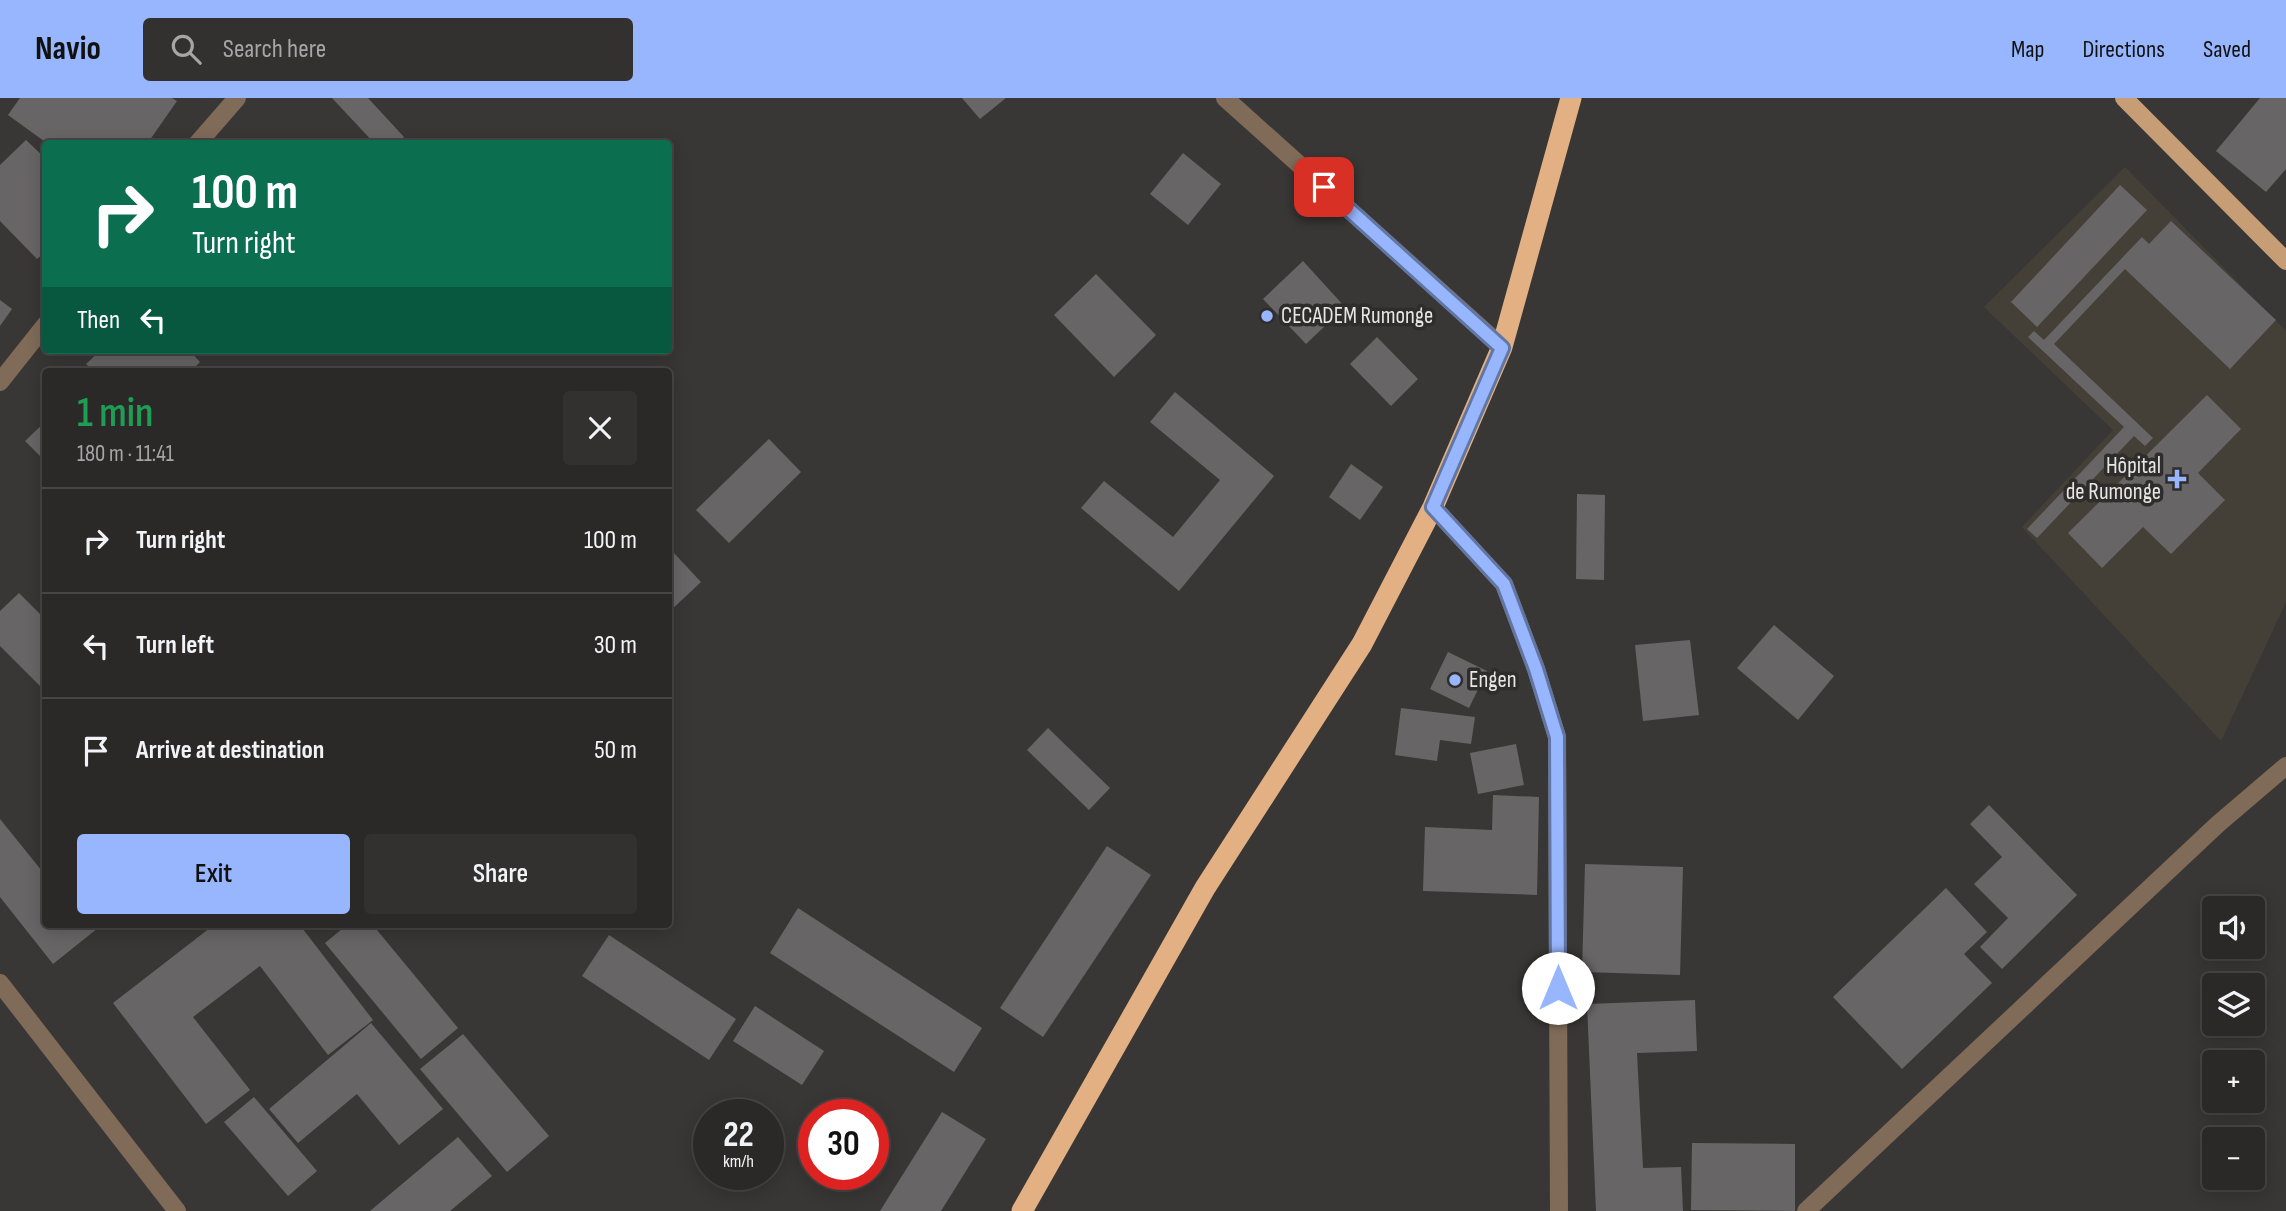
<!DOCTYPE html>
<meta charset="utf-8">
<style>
:root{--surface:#2b2928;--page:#333130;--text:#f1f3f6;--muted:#a6a6a8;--line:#474545;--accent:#97b6fd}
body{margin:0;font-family:"Sofia Sans Condensed",sans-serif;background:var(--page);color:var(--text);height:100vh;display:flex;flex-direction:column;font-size:26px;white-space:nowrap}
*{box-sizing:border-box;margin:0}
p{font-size:23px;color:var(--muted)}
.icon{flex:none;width:38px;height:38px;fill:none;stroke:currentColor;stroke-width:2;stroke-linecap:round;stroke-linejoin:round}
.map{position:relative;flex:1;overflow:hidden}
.panel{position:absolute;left:42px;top:270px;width:630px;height:560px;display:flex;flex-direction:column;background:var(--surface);border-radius:7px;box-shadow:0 4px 18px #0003,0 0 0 2px var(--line)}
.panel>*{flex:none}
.hud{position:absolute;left:42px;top:42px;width:630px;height:214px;border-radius:7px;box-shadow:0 4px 18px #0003,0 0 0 2px var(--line);background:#0b6e4f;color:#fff;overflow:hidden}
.buttons{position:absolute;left:2202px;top:798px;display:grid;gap:14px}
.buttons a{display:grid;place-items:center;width:63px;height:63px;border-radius:7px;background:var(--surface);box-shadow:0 4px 18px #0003,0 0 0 2px var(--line);font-size:35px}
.speed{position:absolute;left:693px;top:1001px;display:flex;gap:14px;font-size:35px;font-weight:700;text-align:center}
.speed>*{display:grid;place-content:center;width:91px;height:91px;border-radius:50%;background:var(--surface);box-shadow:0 4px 18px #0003,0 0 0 2px var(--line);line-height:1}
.speed small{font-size:18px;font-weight:400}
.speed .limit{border:10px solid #d22;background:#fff;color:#111}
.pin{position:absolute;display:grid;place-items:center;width:60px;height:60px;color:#fff;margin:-30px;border-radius:14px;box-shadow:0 4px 10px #0006}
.me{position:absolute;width:77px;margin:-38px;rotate:0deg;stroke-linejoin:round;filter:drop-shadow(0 0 5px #0008)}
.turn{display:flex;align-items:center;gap:24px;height:147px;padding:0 35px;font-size:32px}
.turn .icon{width:91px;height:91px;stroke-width:2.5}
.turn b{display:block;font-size:49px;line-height:60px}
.then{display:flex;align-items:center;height:66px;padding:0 35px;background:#0003;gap:14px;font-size:26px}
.round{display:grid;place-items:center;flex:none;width:74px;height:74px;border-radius:7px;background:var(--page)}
.head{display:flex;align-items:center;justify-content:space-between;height:119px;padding:0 35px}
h1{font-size:42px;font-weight:600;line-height:52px;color:#1e9e55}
.action{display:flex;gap:14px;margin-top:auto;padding:14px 35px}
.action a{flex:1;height:80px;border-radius:7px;background:var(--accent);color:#111;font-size:28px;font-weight:600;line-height:80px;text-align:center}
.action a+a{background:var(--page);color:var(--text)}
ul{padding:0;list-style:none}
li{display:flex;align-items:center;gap:21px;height:105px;padding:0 35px;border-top:2px solid var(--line)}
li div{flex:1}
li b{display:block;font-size:26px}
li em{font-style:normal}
header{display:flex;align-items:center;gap:42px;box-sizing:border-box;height:98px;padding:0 35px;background:var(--accent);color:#111}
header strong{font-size:33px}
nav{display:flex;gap:38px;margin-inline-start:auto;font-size:24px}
.search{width:490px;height:63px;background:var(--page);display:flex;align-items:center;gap:18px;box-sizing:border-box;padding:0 24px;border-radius:7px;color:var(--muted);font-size:26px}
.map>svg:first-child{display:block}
.built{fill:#444037}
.building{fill:#686567}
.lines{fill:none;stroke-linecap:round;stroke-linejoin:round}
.minor{stroke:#806b59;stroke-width:18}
.major{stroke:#c79d76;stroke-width:18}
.highway{stroke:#e2b082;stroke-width:21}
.route-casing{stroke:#6276a4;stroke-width:18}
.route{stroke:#97b6fd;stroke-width:12}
.poi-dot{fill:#97b6fd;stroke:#2f2d2b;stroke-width:2.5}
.labels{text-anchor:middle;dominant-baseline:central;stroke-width:7;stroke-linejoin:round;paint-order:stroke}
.poi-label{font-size:23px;fill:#e8e7e5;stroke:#2f2d2b;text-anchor:start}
</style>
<header>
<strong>Navio</strong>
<div class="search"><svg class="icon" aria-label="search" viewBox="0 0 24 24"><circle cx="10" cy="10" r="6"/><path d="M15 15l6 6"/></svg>Search here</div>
<nav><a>Map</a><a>Directions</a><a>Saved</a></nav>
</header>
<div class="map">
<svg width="2286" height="1113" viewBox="0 0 2286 1113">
<rect width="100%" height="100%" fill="#393735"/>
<polygon class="built" points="2125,69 2286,233 2286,504 2221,643 2022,429 2113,332 1984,209"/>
<g class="building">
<polygon points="20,0 172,0 177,3 147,46 48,46 8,17"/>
<polygon points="332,0 368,0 404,39 396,46 375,46"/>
<polygon points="962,0 1006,0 980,21"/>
<polygon points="2260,0 2286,0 2286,71 2266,94 2216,53"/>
<polygon points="26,42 46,61 46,153 37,161 0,123 0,67"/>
<polygon points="1183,55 1221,86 1188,127 1150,96"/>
<polygon points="2120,87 2147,112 2037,229 2011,204"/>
<polygon points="2171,123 2276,222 2230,271 2125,171 2054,246 2153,340 2145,348 2134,338 2037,440 2027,431 2124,329 2028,239 2034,233 2044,242 2142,139 2149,146"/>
<polygon points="1303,163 1345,209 1306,246 1263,201"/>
<polygon points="1096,176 1156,237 1114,279 1054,217"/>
<polygon points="0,202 12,211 0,228"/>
<polygon points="1377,239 1418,281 1391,308 1350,266"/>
<polygon points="101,252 189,252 200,264 191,273 93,273 86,266"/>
<polygon points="1175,294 1274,378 1179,493 1081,410 1104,383 1173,439 1220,382 1150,324"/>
<polygon points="2207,297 2241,331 2198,375 2225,402 2171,456 2143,429 2102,470 2068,435"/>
<polygon points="46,323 46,364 25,343"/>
<polygon points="769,341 801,374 729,445 696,412"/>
<polygon points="1351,366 1383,389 1360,422 1329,399"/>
<polygon points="1577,396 1605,397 1604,482 1576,481"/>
<polygon points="673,454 701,484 668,515 668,459"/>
<polygon points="19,495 46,522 46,594 0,548 0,513"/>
<polygon points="1774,527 1834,578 1798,622 1737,570"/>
<polygon points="1690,542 1699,617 1643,623 1635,547"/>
<polygon points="1448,554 1487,573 1469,610 1430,591"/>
<polygon points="1401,610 1475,619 1471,646 1440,642 1437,663 1395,657"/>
<polygon points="1048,630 1110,690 1089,712 1027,652"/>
<polygon points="1516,646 1524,687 1478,696 1470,655"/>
<polygon points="1493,697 1539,699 1537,797 1423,793 1425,729 1492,732"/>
<polygon points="1989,707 2077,797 2002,871 1980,849 2008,820 1974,786 2002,759 1970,726"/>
<polygon points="0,721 46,778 46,826 103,826 53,866 0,799"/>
<polygon points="1107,748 1151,777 1043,939 1000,910"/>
<polygon points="1585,766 1683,769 1680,877 1582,874"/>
<polygon points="1946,790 1987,834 1964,856 1992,885 1902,971 1833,899"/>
<polygon points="798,810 982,930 954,974 770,855"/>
<polygon points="215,826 299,826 373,922 328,957 260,868 193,919 250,992 206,1026 113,905"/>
<polygon points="348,826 372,826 458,930 421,961 325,845"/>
<polygon points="434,826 566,826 566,832 433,828"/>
<polygon points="609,837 736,921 709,962 582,878"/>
<polygon points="1695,902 1697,953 1637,955 1643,1070 1681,1069 1683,1113 1596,1113 1587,906"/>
<polygon points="755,908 824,953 802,987 733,943"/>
<polygon points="371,925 443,1011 399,1047 357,996 298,1045 269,1011"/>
<polygon points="463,936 549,1038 507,1074 420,971"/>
<polygon points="254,999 317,1073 288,1098 224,1024"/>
<polygon points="942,1014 986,1041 941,1113 880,1113"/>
<polygon points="458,1039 492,1078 450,1113 370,1113"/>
<polygon points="1692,1045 1795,1046 1795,1113 1691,1112"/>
</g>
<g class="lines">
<g class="minor">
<polyline points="1225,0 1502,249"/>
<polyline points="197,46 237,0"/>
<polyline points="0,284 46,226"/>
<polyline points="1433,409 1504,486 1536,571 1557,639 1559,1113"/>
<polyline points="0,885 177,1113"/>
<polyline points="1806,1113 2218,726 2286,668"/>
</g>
<polyline class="major" points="2124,0 2286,163"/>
<polyline class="highway" points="1022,1113 1205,790 1362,546 1433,409 1502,249 1571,0"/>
</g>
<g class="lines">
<g class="route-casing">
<polyline id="route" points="1324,89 1502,250 1433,409 1504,486 1536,571 1557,639 1558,890"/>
</g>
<use href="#route" class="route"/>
</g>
<g class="poi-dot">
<circle cx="1267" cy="218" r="7"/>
<path d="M2173.5 370.5h7v7h7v7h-7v7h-7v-7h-7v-7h7z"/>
<circle cx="1455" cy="582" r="7"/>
</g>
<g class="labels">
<g class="poi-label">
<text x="1281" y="218">CECADEM Rumonge</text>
<text x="2161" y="368" text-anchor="end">Hôpital<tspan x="2161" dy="26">de Rumonge</tspan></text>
<text x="1469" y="582">Engen</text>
</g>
</g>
</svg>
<div class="buttons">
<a><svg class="icon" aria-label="sound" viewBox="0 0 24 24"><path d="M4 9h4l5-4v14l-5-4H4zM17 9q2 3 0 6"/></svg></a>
<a><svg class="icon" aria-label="layers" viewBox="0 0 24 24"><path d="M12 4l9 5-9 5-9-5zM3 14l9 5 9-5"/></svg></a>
<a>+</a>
<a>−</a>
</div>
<div class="speed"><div>22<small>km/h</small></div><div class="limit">30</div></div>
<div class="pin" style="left:1324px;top:89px;background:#d93025"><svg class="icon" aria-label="arrive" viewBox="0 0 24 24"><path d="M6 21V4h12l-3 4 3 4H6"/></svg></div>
<svg class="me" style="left:1558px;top:890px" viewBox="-20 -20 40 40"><circle r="19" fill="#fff"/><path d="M0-13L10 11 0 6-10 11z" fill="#97b6fd"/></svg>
<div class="hud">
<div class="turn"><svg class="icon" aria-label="right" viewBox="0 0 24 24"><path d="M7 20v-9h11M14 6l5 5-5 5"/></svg><div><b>100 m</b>Turn right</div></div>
<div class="then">Then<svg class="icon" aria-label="left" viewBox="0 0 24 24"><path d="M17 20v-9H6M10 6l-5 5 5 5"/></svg></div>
</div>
<section class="panel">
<div class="head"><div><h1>1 min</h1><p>180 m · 11:41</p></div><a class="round"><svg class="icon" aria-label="close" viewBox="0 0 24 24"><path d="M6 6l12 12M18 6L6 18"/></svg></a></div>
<ul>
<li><svg class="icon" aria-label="right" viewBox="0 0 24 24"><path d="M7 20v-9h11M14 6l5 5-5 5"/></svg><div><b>Turn right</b></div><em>100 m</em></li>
<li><svg class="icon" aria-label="left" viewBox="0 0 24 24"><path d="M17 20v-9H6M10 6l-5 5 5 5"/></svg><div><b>Turn left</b></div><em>30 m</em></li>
<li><svg class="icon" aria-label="arrive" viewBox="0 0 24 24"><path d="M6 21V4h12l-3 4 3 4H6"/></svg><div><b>Arrive at destination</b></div><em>50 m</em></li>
</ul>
<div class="action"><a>Exit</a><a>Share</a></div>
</section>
</div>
